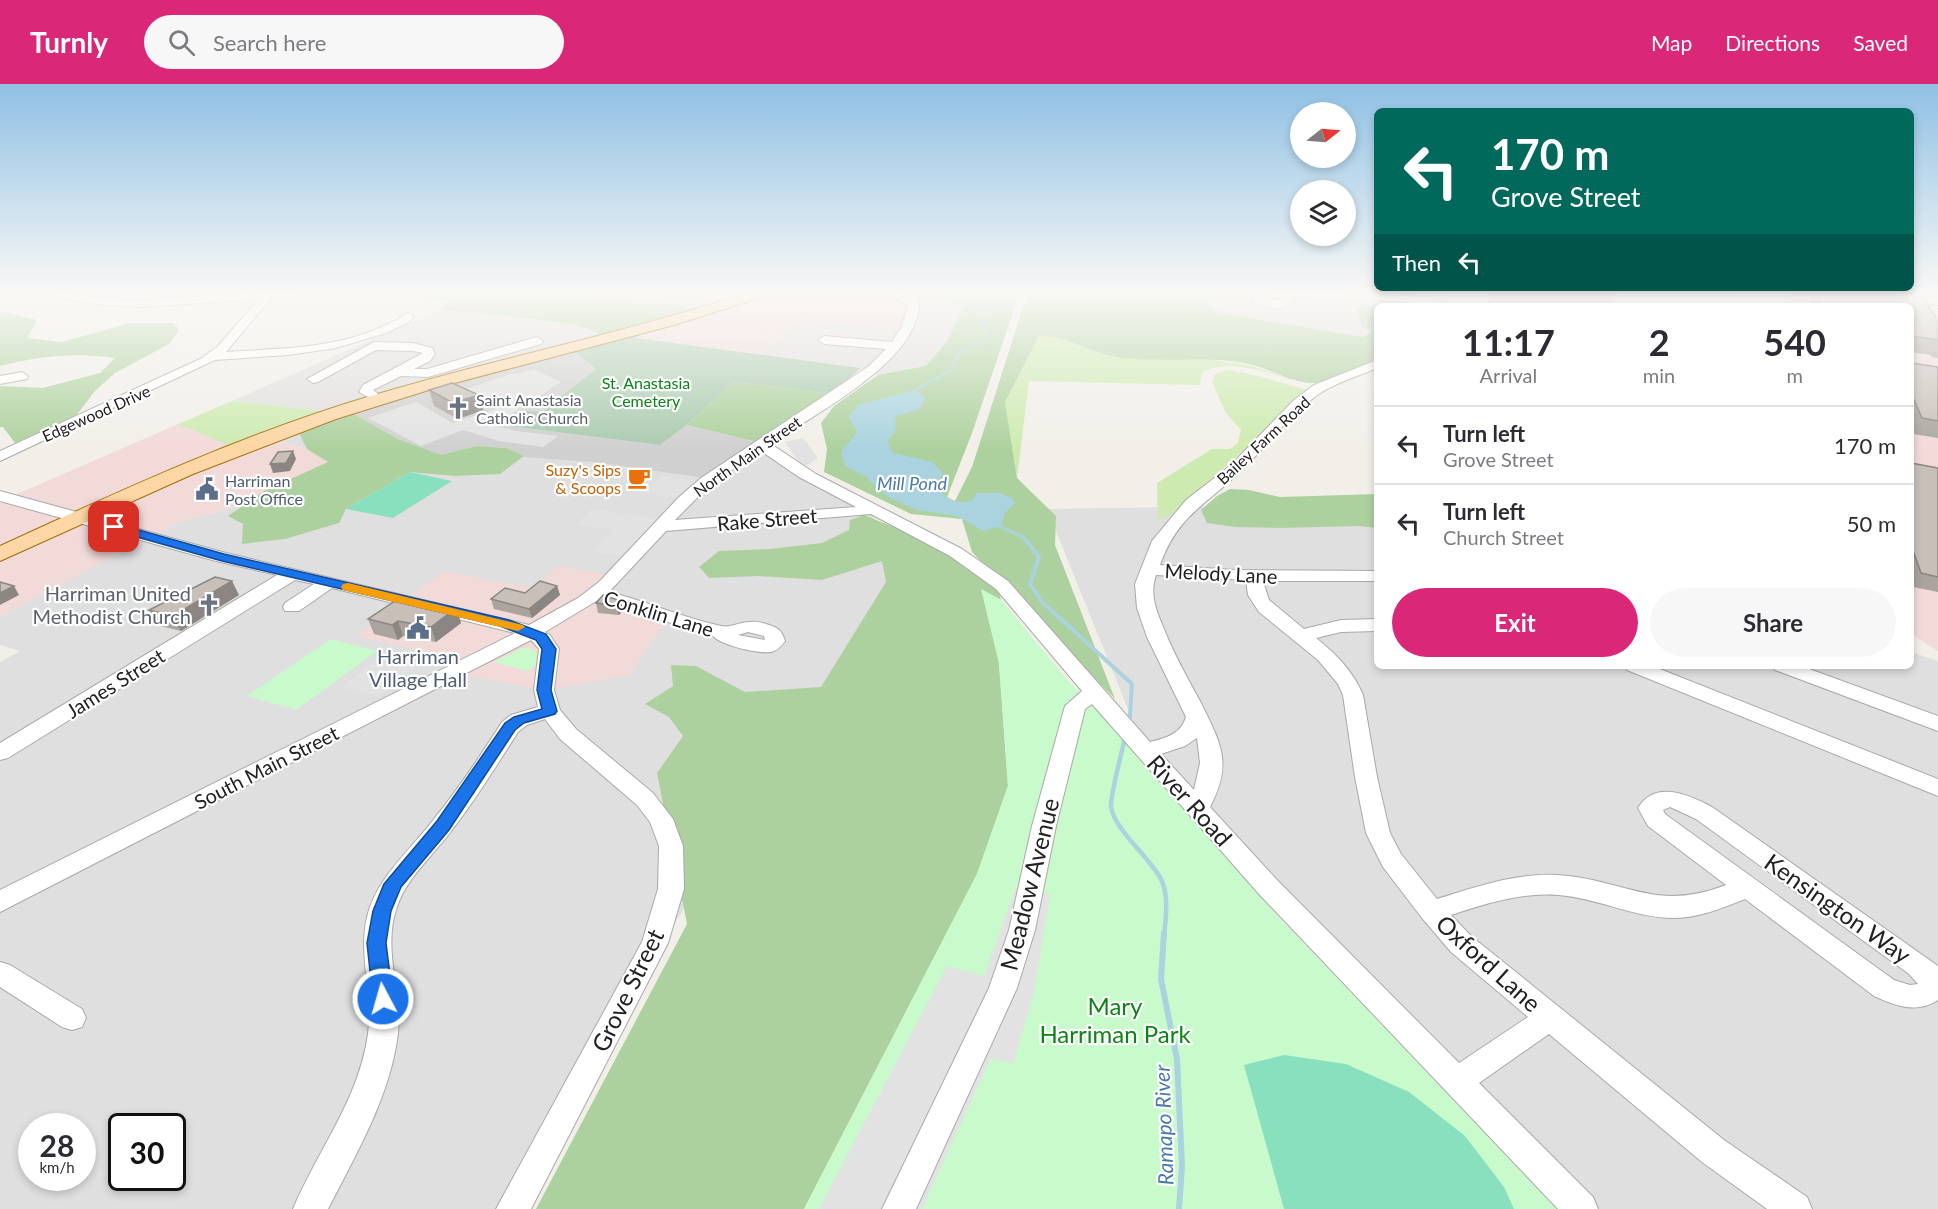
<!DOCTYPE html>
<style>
:root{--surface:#fff;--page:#f7f7f7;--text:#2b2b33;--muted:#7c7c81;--line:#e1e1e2;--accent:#db2777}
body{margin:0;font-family:Lato,sans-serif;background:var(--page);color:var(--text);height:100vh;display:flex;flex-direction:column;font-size:22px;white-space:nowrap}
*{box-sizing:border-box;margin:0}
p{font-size:20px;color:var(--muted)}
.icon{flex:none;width:33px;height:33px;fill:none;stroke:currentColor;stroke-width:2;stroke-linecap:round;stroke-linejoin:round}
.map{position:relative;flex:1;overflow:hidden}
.side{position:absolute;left:1374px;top:219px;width:540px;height:366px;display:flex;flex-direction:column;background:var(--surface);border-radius:9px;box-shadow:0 3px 9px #0003}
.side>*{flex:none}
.guide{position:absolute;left:1374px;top:24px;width:540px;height:183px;border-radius:9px;box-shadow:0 3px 9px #0003;background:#00695c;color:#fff;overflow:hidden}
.needle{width:39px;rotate:73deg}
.controls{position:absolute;left:1290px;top:18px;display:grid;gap:12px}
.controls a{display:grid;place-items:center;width:66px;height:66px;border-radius:50%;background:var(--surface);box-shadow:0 3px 9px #0003;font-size:30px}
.speed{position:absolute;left:18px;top:1029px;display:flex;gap:12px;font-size:30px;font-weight:700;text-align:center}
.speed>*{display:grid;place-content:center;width:78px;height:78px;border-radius:50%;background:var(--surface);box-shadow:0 3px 9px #0003;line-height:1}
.speed small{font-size:15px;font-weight:400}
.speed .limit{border:3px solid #111;border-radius:9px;background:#fff;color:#111}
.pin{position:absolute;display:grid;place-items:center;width:51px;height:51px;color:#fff;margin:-26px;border-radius:12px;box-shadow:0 3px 9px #0006}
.me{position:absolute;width:66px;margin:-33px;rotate:354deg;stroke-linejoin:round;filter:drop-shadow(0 0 4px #0008)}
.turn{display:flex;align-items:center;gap:21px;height:126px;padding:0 18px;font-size:27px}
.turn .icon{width:78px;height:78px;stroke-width:2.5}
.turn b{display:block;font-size:42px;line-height:51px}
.then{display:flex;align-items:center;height:57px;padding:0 18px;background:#0003;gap:12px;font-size:22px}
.eta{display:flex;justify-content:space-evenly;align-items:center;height:102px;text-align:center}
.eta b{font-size:36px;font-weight:700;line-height:42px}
.primary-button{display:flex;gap:12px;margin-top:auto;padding:12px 18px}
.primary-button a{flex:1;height:69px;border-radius:36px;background:var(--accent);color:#fff;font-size:24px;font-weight:700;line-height:69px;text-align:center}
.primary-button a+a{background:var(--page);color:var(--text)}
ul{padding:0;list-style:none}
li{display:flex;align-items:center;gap:18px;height:78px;padding:0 18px;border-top:2px solid var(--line)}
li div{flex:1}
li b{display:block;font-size:22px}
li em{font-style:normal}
header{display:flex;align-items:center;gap:36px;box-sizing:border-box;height:84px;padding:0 30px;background:var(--accent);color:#fff}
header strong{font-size:28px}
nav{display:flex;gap:33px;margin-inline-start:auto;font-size:21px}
.search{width:420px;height:54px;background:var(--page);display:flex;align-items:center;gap:15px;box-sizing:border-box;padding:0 21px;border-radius:33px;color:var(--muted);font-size:22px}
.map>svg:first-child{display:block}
.residential{fill:#e0dfdf;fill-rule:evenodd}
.commercial{fill:#f2dad9}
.religious{fill:#d0d0d0}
.grass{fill:#cdebb0}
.forest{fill:#add19e}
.cemetery{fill:#aacbaf}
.park{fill:#c8facc}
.pitch{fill:#88e0be}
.parking{fill:#e2e2e2}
.water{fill:#aad3df}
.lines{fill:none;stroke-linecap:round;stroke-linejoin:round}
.stream-far4{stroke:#aad3df;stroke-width:2}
.stream-far3{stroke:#aad3df;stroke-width:3}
.stream-far2{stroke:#aad3df;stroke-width:4}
.stream-far1{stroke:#aad3df;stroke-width:4.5}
.stream{stroke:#aad3df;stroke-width:6}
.minor-casing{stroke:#a9a9a9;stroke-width:2}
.major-casing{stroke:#a06b00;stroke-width:2}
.minor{fill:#fff;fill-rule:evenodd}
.major{fill:#fcd6a4;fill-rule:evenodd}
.wall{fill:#aba49e}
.shaded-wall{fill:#8b8681}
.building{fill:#c7bfb8;stroke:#8b8681;stroke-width:1.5}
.route{fill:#1a73e8;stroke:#114b97;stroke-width:1.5}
.slow{fill:#f59e0b}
.labels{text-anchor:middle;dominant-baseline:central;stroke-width:4.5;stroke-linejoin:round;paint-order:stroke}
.far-park-label{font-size:16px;fill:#0c8416;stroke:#fff}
.far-worship-label{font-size:16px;fill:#5b616d;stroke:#fff;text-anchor:start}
.far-street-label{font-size:16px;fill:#222;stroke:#fff}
.far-food-label{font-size:16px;fill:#c56008;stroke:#fff;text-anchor:end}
.far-service-label{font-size:16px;fill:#4e5e75;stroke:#fff;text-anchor:start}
.far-water-label{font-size:18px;font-style:italic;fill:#4a7aab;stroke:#fff}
.street-label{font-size:20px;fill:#222;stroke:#fff}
.worship-label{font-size:20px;fill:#5b616d;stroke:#fff;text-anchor:end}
.service-label{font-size:20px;fill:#4e5e75;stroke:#fff}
.water-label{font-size:21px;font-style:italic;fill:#4a7aab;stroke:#fff}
.near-street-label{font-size:24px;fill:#222;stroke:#fff}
.near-park-label{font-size:24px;fill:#0c8416;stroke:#fff}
</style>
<header>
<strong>Turnly</strong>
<div class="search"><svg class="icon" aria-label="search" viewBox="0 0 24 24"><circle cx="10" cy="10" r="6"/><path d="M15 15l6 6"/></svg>Search here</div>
<nav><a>Map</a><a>Directions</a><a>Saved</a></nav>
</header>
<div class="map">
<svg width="1938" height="1125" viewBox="0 0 1938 1125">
<rect width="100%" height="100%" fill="#f2efe9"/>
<g class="residential">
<polygon points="556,208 758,208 706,225"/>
<polygon points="914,208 932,208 963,225 947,257 926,282 878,291 861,284 761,271 800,235 908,244"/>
<polygon points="1208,208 1448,208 1442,222 1410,222 1385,218 1357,224 1372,246 1369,250 1362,253 1218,228 1211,224 1206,217"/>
<polygon points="444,224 626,248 333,328 232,317"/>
<path d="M347 325 524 372 592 378 718 396 747 375 769 364 872 424 887 498 617 932 513 1125H0V578L20 567 0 561V532L179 438 254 417 334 374 269 353ZM32 1042H82V1094H32ZM122 1042H172V1094H122Z"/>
<polygon points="1377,420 1377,582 1911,582 1911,568 1938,577 1938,1125 1581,1125 1145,667 1047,425"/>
</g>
<g class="commercial">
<polygon points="764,208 914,208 908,244 800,235 761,271 635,254 648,244"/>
<polygon points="1785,208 1873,208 1938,220 1938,567 1911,550 1911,222 1787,222"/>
<polygon points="176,341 269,353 335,374 254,417 179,438 0,532 0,419 8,414"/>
<polygon points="558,482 614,492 596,509 670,531 629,591 544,606 450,589 472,578 357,552 445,487 535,505"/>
</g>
<polygon class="religious" points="574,266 598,285 541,328 507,342 660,361 687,341 757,358 704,394 592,378 523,373 506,364 477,362 441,371 398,355 349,327"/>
<g class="grass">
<path d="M1053 251 1112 272 1155 276 1198 274 1249 281 1295 297C1266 289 1231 274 1203 288L1199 301 1029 297 1017 394 1005 318 1039 252Z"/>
<polygon points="1227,286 1251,290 1311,307 1169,432 1158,436 1157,399 1212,365 1230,365 1238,359 1241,346 1226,329 1212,298 1215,290"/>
<polygon points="232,317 333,328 232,363 188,344 176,341"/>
</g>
<g class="forest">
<path d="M415 208H556L706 225 597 255 598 249C580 239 558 239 538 236 505 232 473 227 440 226L448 217 415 212Z"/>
<path d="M932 208H1020L972 349 947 413 955 417 972 383 1028 208H1209L1206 217 1211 224 1218 228 1362 253 1369 250 1371 246 1362 243 1356 224 1385 218 1410 222H1377V274C1364 281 1328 300 1314 299 1291 299 1271 285 1249 280 1204 270 1157 281 1112 272 1087 267 1065 251 1039 252L1005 318 1017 394 1056 432 1055 461 1115 615 972 468 962 435 911 430 824 388 827 365 821 339 834 322 878 291 926 282 947 257 963 225Z"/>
<path d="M0 227 37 236 27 254 62 258 130 239H174L179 246 169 260 115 289 95 307 75 333 15 359 3 343H0V302L43 304 100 289 115 274C76 268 38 272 0 282Z"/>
<polygon points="734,298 830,310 757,358 687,341"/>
<polygon points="352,329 398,355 441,371 477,362 506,364 524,372 500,390 455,392 410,388 346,425 339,439 285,455 242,460 243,440 228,432 264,407 328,378 307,365 299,349"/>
<polygon points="1230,405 1249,406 1280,413 1377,410 1377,444 1359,442 1280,444 1235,443 1207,439 1201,426 1217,412"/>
<polygon points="864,431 921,454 998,503 1001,516 982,506 999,579 1008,702 977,790 804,1125 536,1125 687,840 657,689 683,652 669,633 645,620 673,602 671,581 696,582 745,608 821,603 886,498 882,477 822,496 759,492 709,494 699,483 719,467 770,465 822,459 849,446 850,436"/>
</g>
<polygon class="cemetery" points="648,244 636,254 861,284 830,310 734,298 687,341 660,361 507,342 526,327 541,328 596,285 571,264"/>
<g class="park">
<polygon points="981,505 1001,516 1069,598 1103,631 1274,828 1557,1125 804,1125 977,790 1008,702 999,579"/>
<polygon points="331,555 377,567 296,626 247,612"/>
<polygon points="522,564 530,564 537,569 535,582 527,587 494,578"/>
</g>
<g class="pitch">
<polygon points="410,388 452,397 393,434 346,425"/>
<polygon points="1284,971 1346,980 1409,1008 1465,1052 1504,1103 1514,1125 1284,1125 1244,981"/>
</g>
<g class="parking">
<polygon points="1593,208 1727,208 1739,212 1745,222 1622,222 1627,217 1622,211"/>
<polygon points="535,286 561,298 515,328 508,331 502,327 478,338 516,347 558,352 543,363 499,357 463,346 421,362 368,334 416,318 453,339 496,325 461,307 508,291"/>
<polygon points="803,354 818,374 805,382 798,377 785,358"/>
<polygon points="665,391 696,397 676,414 642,408"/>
<polygon points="591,425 667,435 632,473 592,468 612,446 576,440"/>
<polygon points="389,567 425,576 378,613 341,603"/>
<polygon points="1016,803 1050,810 1034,908 1013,980 991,974 922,1125 819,1125 947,882 984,892"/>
</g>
<path class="water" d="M916 306 926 314 918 326 895 332 896 346 887 358 893 369 932 378 943 389 936 402C945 414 958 423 973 416L976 409H997L1011 413 1015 419 1005 429 1001 441 984 447 956 432 916 426 888 413 866 393 845 382 841 369C844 360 852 357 857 348L849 333 858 321Z"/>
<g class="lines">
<polyline class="stream-far4" points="911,308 951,286 958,270 979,259 988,249 982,239 985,228 995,218 992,211 981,208"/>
<polyline class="stream-far3" points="995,440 1023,453 1027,458"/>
<polyline class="stream-far2" points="1026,456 1039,473 1030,500 1042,518 1132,600 1130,632"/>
<g class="stream-far1">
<polyline points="1129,637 1130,631"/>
<path d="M1125 654C1122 668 1110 712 1111 723 1114 745 1150 774 1161 795 1169 811 1166 834 1164 851"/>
</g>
<polyline class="stream" points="1164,849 1161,895 1177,975 1182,1082 1179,1125"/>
<g class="minor-casing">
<g id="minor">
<path d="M41 208H65L103 215 143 217 260 208H311L306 211 271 214 226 268C269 265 313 265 354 253 369 249 383 242 397 236 402 233 403 230 408 229L414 232 409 238 386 249 336 264 288 271 215 276 0 377V367L200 275 217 263 259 215 143 223 103 221 46 211Z"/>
<path d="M889 208H902L909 213V208H919C919 221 919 233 913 244 891 290 814 331 771 360L816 390 962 465 1008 497 1150 658C1166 654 1181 650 1186 633L1147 553 1137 524 1135 500 1152 457 1186 416 1231 381 1294 316 1314 301 1377 276V284C1359 292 1338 298 1322 308 1291 328 1269 360 1243 385 1208 420 1178 430 1160 481L1234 486 1377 487V497H1263L1269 516 1304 545 1341 536 1377 535V547L1341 548 1316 554C1336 570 1353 587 1363 611L1377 693 1390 749 1401 770 1437 815C1475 803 1515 789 1557 791 1625 795 1654 829 1726 801L1648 742 1638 724C1655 695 1690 711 1712 723L1938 882V916C1916 930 1896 922 1874 912L1745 815C1722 824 1699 834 1674 834 1634 834 1598 814 1558 811 1521 808 1485 820 1451 831L1471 852 1724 1056 1807 1113 1812 1125H1767L1702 1078 1549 950 1479 999 1593 1113 1598 1125H1558L1259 810 1092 620 1085 625 1056 742 1035 846 1017 904 916 1125H882L989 904 1009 846 1032 742 1065 622 1082 607 996 505 950 472 871 430 666 447 609 508C646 517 683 534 721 542 733 545 745 533 766 540 777 543 782 546 785 557 782 561 779 565 774 567 764 572 720 561 713 552L598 516 545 548 550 551 559 565 554 606 560 626 576 645 653 709 673 735 683 762 684 805 668 859 531 1125H496L642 858 658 805 659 762 650 738 637 721 560 655 545 635 527 641 518 648C497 681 476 715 452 746 434 771 407 793 397 823 382 864 402 907 398 949 391 1011 356 1070 328 1125H293C318 1066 359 1015 368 950 374 908 355 865 370 823 383 788 412 764 434 735 459 704 481 671 502 638L511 631 538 623 534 606 539 565 531 556 0 828V806L515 549 332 504 299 527H285L283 523 285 519 314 500 295 496 8 674 0 676V659L277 491 216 477 0 417V407L226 469 529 541 578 514 599 498 679 413 701 394 869 282 886 265 824 260 818 256 824 252 892 258 902 242 908 222ZM761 367 799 393 856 423 675 436 711 400ZM1156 491 1246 496 1248 511 1259 528 1318 576 1338 600 1343 611 1355 693 1366 749 1383 783 1422 834 1451 868 1528 933 1459 979 1277 796 1210 723C1233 679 1221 660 1201 619 1187 593 1172 567 1162 540 1155 524 1150 508 1156 491ZM748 548 764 552 765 556 738 551ZM1197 654 1200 679 1194 706 1161 670 1185 662ZM1670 723 1696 735 1909 890 1918 900 1910 901 1894 896 1665 730 1663 726Z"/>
<path d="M1269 208 1397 211 1443 217 1448 220 1447 222C1430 222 1413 218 1395 217 1361 215 1326 215 1292 212L1293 214C1286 229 1269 223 1255 220L1253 214 1254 212ZM1277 213 1282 216H1265Z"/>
<polygon points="1880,208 1903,208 1938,215 1938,221 1885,211"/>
<polygon points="537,253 543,257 541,260 428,293 401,292 373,306 385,315 378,319 359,308 363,301 423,269 413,267 376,266 318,298 313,299 307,295 374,258 413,259 432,264 435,270 430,277 414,285 427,285"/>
<polygon points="22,288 28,292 27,295 0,300 0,292"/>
<polygon points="1624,582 1652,582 1938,695 1938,712 1627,586"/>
<polygon points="1772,582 1801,582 1938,632 1938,647 1775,586"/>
<polygon points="0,878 10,881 82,925 86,934 82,943 72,946 62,943 0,903"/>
</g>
</g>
<g class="major-casing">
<path id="major" d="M750 208H771L769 211 674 241 432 305 336 335 193 390 0 477V462C122 406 245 349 374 311 498 274 626 249 750 208Z"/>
</g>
<use href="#minor" class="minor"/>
<use href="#major" class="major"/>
</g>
<g class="wall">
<polygon points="1496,208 1615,208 1610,222 1486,222"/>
<polygon points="1810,208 1910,208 1938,238 1938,274 1932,273 1930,271 1911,268 1911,222 1811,222 1808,212"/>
<polygon points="1911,279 1938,283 1938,354 1913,350 1911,345"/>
<polygon points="429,306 479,311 483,326 458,335 434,322"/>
<polygon points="1911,379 1938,384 1938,508 1913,503 1911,498"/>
<polygon points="557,502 560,511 532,534 494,525 491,515"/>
<polygon points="239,511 181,547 156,541 149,526"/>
<polygon points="621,517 623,526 619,531 598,529 596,519"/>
<polygon points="456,524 461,539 436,558 403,552 398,556 374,550 368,535"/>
</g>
<g class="shaded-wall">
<polygon points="479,311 483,326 458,335 453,319"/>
<polygon points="293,367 296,375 290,387 273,389 270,380"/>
<polygon points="232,497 239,511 181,547 173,532"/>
<polygon points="14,502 19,511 0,521 0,509"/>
<polygon points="557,502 560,511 532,534 529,525"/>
<polygon points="621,517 623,526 619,531 617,522"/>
<polygon points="456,524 461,539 436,558 431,543"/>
<polygon points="398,537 403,552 398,556 392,541"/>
</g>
<g class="building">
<polygon points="1496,208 1615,208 1615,210 1607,209 1601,222 1486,222"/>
<polygon points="1817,208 1910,208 1922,210 1938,238 1938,256 1911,252 1911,222 1822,222"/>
<polygon points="1911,279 1938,283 1938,337 1922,334 1911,309"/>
<polygon points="452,299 479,311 453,319 429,306"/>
<polygon points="293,367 286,379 270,380 278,368"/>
<polygon points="1911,379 1938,384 1938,493 1921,489 1911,461"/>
<polygon points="215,493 232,497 173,532 149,526"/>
<polygon points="540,497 557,502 529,525 491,515 505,504 525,509"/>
<polygon points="0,498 14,502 0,509"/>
<polygon points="603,511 621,517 617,522 596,519"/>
<polygon points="401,513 456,524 431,543 398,537 392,541 368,535"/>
</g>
<linearGradient id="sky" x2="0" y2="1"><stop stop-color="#8fc0e4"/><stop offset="0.57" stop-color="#f9f8f5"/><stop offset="1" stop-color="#f9f8f5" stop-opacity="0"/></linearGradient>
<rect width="1938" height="366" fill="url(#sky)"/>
<polygon class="route" points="114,439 224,470 509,536 546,550 556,565 551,606 557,627 555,630 524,639 515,646 449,746 401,803 391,827 386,859 393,915 390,921 383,924 376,921 373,915 367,859 373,827 384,800 437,737 505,639 514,633 542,625 537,606 542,565 536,556 500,542 222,477 109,445 108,443"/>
<polygon class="slow" points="348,499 523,541 525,543 518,547 343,506 341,503 343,500"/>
<defs>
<g id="church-bare" transform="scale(1.8)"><path d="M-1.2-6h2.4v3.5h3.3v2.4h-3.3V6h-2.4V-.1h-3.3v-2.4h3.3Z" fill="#6b7280" stroke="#fff" stroke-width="2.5" paint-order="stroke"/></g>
<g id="cafe-bare" transform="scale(1.8)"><path d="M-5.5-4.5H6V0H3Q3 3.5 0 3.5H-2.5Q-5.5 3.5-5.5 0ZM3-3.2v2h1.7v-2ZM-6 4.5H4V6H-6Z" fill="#e8710a" stroke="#fff" stroke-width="2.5" paint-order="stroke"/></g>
<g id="civic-bare" transform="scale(1.8)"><path d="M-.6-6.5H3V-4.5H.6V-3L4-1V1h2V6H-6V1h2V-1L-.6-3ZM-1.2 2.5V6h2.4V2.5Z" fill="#5c6f8a" stroke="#fff" stroke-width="2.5" paint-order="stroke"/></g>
</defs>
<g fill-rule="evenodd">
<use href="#church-bare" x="458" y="324"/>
<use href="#cafe-bare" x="639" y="394"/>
<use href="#civic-bare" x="207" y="405"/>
<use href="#church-bare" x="209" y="521"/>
<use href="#civic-bare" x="418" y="544"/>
</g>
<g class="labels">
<g class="far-park-label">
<text x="646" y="298">St. Anastasia<tspan x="646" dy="18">Cemetery</tspan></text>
</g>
<g class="far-worship-label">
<text x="476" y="315">Saint Anastasia<tspan x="476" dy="18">Catholic Church</tspan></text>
</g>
<g class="far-street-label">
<text transform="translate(96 329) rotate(-24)">Edgewood Drive</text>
<text transform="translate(1263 356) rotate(-43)">Bailey Farm Road</text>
<text transform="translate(747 372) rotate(-35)">North Main Street</text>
</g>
<g class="far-food-label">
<text x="621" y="385">Suzy's Sips<tspan x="621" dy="18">&amp; Scoops</tspan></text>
</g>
<g class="far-service-label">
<text x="225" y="396">Harriman<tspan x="225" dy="18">Post Office</tspan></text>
</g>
<g class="far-water-label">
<text x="912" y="399">Mill Pond</text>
</g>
<g class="street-label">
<text transform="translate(767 435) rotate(-5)">Rake Street</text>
<text transform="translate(1221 489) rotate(3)">Melody Lane</text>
<text transform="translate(659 529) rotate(17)">Conklin Lane</text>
<text transform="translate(115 599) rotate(-32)">James Street</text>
<text transform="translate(266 683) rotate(-27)">South Main Street</text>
</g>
<g class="worship-label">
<text x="191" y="509">Harriman United<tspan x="191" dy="23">Methodist Church</tspan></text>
</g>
<g class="service-label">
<text x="418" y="572">Harriman<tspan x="418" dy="23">Village Hall</tspan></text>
</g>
<g class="water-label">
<text transform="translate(1163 1041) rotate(-92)">Ramapo River</text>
</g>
<g class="near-street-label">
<text transform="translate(1190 716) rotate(48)">River Road</text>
<text transform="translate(1029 800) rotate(-76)">Meadow Avenue</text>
<text transform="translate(1838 824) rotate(35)">Kensington Way</text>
<text transform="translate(1489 879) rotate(42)">Oxford Lane</text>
<text transform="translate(627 906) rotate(-64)">Grove Street</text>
</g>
<g class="near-park-label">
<text x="1115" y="921">Mary<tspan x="1115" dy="28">Harriman Park</tspan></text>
</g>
</g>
</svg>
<div class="controls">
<a><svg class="needle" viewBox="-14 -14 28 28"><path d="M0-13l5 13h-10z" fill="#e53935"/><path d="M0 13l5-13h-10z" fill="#7c7c81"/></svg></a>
<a><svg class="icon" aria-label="layers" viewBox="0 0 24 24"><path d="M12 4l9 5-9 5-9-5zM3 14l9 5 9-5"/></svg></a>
</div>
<div class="speed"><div>28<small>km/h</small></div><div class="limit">30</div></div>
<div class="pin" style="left:114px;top:443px;background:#d93025"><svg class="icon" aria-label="arrive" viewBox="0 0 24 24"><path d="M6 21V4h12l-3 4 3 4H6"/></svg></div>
<svg class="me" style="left:383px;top:915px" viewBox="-20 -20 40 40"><circle r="17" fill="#1a73e8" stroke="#fff" stroke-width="3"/><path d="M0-11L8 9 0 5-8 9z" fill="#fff"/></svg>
<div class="guide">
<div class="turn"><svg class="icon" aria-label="left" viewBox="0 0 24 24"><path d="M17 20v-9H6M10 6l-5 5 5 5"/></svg><div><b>170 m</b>Grove Street</div></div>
<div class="then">Then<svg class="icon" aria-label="left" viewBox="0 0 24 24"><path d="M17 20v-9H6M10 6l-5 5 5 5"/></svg></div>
</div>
<section class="side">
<div class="eta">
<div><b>11:17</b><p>Arrival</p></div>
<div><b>2</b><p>min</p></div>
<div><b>540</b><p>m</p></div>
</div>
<ul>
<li><svg class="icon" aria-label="left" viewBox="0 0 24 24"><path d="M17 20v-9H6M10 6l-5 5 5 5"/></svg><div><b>Turn left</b><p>Grove Street</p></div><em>170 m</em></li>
<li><svg class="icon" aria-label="left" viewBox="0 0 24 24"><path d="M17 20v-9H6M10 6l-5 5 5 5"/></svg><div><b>Turn left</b><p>Church Street</p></div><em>50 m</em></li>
</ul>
<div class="primary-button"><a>Exit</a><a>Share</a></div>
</section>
</div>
